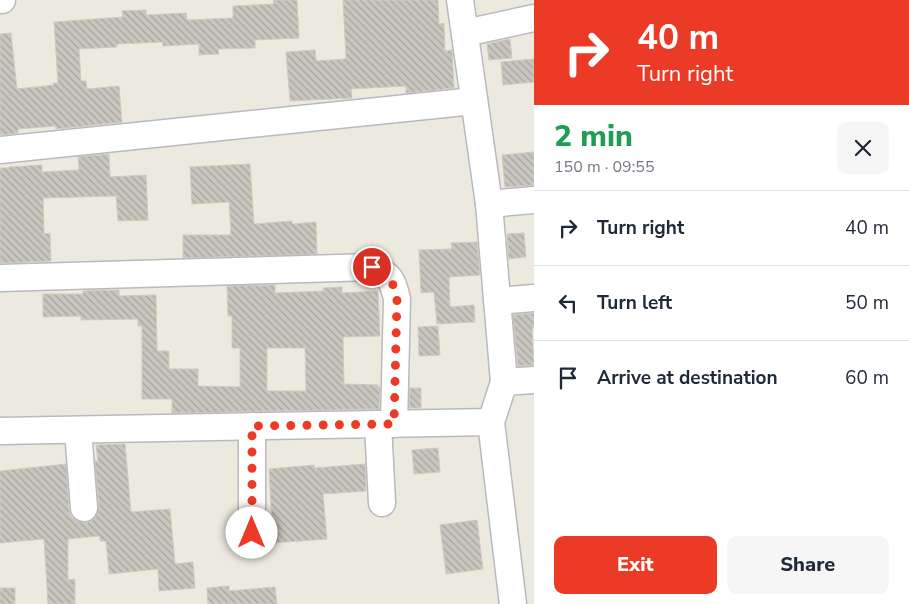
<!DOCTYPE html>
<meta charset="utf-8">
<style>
:root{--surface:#fff;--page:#f6f6f7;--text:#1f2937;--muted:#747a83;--line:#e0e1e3;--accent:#eb3b26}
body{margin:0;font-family:"Nunito Sans",sans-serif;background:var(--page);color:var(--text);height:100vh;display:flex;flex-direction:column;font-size:19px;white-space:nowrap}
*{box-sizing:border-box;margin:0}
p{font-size:16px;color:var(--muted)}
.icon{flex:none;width:28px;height:28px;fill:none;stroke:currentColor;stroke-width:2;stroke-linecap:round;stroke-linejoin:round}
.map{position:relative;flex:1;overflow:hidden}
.sheet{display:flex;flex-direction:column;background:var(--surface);width:375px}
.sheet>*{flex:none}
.guide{background:#eb3b26;color:#fff;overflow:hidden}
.pin{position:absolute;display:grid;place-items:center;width:42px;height:42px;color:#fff;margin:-21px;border:2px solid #fff;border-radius:50%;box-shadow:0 1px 5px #0007}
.me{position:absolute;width:55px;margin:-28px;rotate:0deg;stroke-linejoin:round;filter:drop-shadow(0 0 4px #0008)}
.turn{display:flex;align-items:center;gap:18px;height:105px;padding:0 20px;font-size:22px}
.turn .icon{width:65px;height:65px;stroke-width:2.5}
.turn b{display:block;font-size:35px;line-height:42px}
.round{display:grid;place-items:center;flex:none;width:52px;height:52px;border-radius:10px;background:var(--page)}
.summary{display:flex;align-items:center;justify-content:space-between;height:85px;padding:0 20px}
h1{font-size:30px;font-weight:800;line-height:38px;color:#1e9e55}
.primary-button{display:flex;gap:10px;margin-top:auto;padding:10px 20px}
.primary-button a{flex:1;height:58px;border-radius:10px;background:var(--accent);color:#fff;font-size:20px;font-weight:800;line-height:58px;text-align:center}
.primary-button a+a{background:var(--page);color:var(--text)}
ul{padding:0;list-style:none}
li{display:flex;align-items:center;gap:15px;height:75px;padding:0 20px;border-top:1px solid var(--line)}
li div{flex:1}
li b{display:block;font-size:19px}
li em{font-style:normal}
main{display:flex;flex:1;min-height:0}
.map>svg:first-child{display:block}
.building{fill:url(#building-back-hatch);stroke:#d1cbbe;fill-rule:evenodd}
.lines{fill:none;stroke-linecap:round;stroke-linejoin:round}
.minor-casing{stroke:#b7babf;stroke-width:29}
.minor{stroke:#fff;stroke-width:26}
.route{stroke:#eb3b26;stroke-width:9;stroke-dasharray:0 16.2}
</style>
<main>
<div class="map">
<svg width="534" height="604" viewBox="0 0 534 604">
<defs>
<pattern id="building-back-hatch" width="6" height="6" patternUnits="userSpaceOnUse" patternTransform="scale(1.25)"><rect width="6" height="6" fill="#c9c6bf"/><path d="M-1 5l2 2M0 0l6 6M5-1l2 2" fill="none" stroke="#a6a49f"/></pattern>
</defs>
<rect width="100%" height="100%" fill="#eceadf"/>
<g class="building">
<polygon points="273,0 297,0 299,38 255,40 255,48 218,49 219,54 199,55 199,44 163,46 163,42 117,44 117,47 79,49 81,81 86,81 87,89 119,86 122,122 56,129 55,126 18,129 18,133 0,135 0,34 11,33 17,89 54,85 53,83 58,83 54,22 123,17 122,11 146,10 146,15 186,13 187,20 233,18 233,6 274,4"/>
<polygon points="343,0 438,0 439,24 444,23 445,51 452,50 454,88 406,93 406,86 351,89 352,98 290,101 286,52 315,50 316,61 346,59"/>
<polygon points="510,39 512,58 489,60 487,44"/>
<polygon points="534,59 534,82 503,85 501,62"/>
<polygon points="534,152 534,185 505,187 502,155"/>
<polygon points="109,154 110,177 146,175 148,220 118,221 116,196 43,198 44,234 50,233 51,261 0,263 0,168 9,168 9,167 42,165 42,172 79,170 78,157"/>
<polygon points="250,164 254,224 292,221 292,224 316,222 317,254 183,258 183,235 231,235 229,202 192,204 190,167"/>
<polygon points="524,233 526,257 509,259 507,234"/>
<polygon points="477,242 480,275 449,277 450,307 474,305 475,322 437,324 434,292 421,293 419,250 452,249 451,243"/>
<path d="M275 285V293L324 291 323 288 342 287V293L378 291 380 336 343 337 344 384 378 385V387H380L379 409 172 413V399H142V326H138V319L81 320V316L43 317V294H83V291L119 290V296L156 295 157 351H169V369H198V386L240 387V348H232V316H228L227 286ZM267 348H305L306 391H267Z"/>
<polygon points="534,313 534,328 532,328 534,365 518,366 513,315"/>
<polygon points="438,326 440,355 419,356 418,327"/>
<polygon points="410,388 421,388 421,408 409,408"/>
<polygon points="125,444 131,512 170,509 175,564 193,562 195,588 159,591 158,569 109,574 106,541 100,541 100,536 68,539 68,580 75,579 75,604 48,604 44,539 0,543 0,471 66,464 69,510 71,516 77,521 86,523 93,520 97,515 99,507 95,461 98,461 96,445"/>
<polygon points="438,448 440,472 414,474 412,450"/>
<polygon points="365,464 366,491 323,494 327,539 273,543 269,469 314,465 315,468"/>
<polygon points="477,520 483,569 446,574 440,525"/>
<polygon points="229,586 229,591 275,587 277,604 208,604 207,588"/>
<rect x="0" y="588" width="15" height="16"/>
</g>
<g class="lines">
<g class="minor-casing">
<g id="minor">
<polyline points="0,0 2,0"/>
<polyline points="460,0 489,204 504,382 491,422 513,604"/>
<polyline points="465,33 534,18"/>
<polyline points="0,150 474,101"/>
<polyline points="489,204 534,200"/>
<path d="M0 278 372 267C390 274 393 281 397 299L394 424"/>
<polyline points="497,301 534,298"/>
<polyline points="504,382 534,380"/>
<polyline points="378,424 382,503"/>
<polyline points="252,426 252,533"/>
<polyline points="78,430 84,508"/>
<polyline points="0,431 491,422"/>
</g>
</g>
<use href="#minor" class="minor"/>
</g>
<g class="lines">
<path class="route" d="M252 533V426L394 424 397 299C393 281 390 274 372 267"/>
</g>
</svg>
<div class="pin" style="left:372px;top:267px;background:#d93025"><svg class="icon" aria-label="arrive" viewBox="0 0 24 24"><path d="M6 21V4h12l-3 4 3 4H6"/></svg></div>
<svg class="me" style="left:252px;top:533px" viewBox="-20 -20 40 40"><circle r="19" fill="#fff"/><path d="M0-13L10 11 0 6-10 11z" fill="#eb3b26"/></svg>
</div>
<section class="sheet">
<div class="guide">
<div class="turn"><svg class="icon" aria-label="right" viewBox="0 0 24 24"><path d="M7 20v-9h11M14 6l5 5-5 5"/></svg><div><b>40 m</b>Turn right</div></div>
</div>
<div class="summary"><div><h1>2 min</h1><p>150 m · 09:55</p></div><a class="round"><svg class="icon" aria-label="close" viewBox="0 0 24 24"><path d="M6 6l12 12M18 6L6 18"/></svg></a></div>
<ul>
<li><svg class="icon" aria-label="right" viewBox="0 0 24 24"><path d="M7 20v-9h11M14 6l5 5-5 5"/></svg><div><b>Turn right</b></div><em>40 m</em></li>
<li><svg class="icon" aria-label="left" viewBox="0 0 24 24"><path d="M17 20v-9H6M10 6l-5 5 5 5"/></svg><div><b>Turn left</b></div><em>50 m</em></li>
<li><svg class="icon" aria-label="arrive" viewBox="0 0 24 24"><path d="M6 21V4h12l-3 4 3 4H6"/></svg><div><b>Arrive at destination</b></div><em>60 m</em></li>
</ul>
<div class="primary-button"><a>Exit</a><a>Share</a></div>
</section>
</main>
